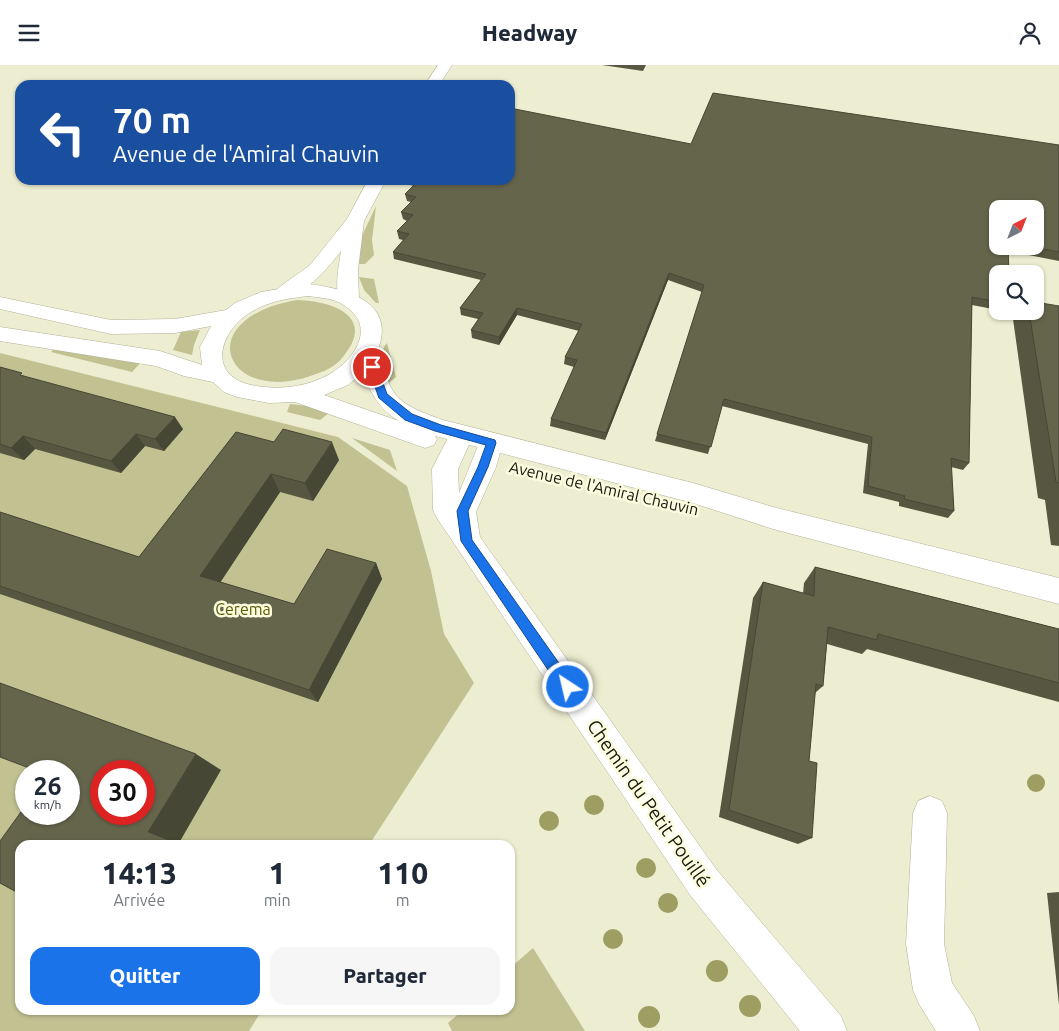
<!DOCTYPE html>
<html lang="fr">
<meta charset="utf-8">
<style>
:root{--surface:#fff;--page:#f6f6f7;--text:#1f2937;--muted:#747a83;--accent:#1a73e8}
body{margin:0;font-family:Ubuntu,sans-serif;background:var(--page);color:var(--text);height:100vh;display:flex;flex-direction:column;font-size:19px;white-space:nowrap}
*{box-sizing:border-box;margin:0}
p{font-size:16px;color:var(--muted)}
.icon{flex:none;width:28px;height:28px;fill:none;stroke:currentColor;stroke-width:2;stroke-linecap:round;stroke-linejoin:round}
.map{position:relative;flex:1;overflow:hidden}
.drawer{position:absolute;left:15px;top:775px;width:500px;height:175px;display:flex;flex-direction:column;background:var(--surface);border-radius:15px;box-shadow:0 1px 4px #0004}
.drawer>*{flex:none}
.top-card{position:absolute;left:15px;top:15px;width:500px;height:105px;border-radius:15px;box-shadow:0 1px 4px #0004;background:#1a4fa0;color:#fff;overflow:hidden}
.needle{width:32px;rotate:42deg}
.fabs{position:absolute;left:989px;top:135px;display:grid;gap:10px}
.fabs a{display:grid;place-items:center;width:55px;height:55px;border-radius:10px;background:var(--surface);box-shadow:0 1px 4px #0004;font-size:25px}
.speed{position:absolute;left:15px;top:695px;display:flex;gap:10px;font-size:25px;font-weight:700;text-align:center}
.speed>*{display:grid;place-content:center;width:65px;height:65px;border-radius:50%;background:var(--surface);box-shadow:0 1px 4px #0004;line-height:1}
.speed small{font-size:12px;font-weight:400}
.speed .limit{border:8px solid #d22;background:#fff;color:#111}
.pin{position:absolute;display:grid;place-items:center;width:42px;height:42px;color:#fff;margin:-21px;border:2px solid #fff;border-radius:50%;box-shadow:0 1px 5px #0007}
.me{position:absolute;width:55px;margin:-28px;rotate:325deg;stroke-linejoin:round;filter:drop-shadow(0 0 4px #0008)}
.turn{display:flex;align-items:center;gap:18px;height:105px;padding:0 15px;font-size:22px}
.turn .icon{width:65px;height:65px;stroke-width:2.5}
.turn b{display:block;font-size:35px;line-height:42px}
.eta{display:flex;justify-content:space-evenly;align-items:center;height:85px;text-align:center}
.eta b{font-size:30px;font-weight:800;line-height:35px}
.button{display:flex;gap:10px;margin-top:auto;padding:10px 15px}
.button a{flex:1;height:58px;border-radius:15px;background:var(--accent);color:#fff;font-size:20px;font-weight:800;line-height:58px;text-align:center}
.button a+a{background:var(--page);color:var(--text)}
header{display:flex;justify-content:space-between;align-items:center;height:65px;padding:0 15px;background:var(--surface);font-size:22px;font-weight:800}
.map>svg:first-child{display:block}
.green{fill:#c1c192;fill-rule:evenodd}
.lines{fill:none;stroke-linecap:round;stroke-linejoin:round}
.minor-casing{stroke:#b3b398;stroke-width:1}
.major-casing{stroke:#b3b398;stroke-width:1}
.minor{fill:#fff;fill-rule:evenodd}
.major{fill:#fff;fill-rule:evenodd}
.tree{fill:#9e9d62}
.wall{fill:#575741;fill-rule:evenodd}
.shaded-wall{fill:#474735}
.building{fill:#65654c;stroke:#474735;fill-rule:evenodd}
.route{fill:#1a73e8;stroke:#114b97}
.labels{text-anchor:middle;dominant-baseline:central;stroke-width:5;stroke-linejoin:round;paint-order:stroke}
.street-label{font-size:16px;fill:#17170d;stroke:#fbfbde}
.park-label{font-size:16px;fill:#5e5b08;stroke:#fbfbde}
.near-street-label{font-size:19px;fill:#17170d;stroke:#fbfbde}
</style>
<header><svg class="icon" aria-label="menu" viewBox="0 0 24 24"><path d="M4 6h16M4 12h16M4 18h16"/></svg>Headway<svg class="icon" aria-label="person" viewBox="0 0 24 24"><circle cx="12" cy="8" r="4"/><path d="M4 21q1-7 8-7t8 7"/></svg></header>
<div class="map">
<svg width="1059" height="966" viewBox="0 0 1059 966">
<rect width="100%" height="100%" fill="#ededd1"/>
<g class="green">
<polygon points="376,141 372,175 374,190 365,199 357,199 361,173"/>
<polygon points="359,212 374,214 379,238 376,238 364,225"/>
<path d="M297 235C334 236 377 252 342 293 335 302 323 307 313 310 227 342 187 254 297 235Z"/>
<polygon points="200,265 194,280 192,290 173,285 181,267"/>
<path d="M387 278 396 312 386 320C382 307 377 289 387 278Z"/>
<polygon points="54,284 144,294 132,307 51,287"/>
<path d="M0 288 338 372 407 421 431 506 444 569 474 618 369 780H20V945H262L249 966H0ZM26 706H69V749H26ZM101 706H144V749H101Z"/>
<polygon points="290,339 307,341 329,348 320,355 287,347"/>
<polygon points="352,373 390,385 397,406"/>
<polygon points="533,883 585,966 452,966 448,958 463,945 510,945 510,903"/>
</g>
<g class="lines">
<g class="minor-casing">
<g id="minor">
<polygon points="438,0 452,0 439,20 425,20"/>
<path d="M368 115H386L364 156 358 205 359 234 356 239 349 240 342 239C333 226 339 201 341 186 329 202 300 237 278 231L275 227 278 223 310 200 347 154Z"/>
<polygon points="462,360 471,363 474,369 458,404 459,428 482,371 491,368 500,371 503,377 496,402 476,447 480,472 716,804 841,951 847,966 800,966 690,830 437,453 433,445 432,404 453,363"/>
<polygon points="930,731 942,736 947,748 944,879 952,918 974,951 980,966 936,966 919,939 913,925 906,879 913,748 918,736"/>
</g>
</g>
<g class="major-casing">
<path id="major" d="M309 219C346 224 398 236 377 287 383 299 386 315 393 326 403 342 427 349 443 355L693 418 773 442 1059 513V539L773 464 693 438 435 371 437 374 434 380 425 383 295 337 269 338 237 332 224 327 213 317 184 311 156 301 0 276V262L160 286 202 300 200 282 211 261 175 268 111 269 0 244V232L111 255 175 254 226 245 235 238 261 227ZM309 231C320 233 333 233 342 239 381 261 352 300 322 313 301 323 274 325 251 320 206 310 220 265 251 247 269 236 289 233 309 231ZM363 307C371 329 378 343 399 356L324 330 348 320Z"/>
</g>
<use href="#minor" class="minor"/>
<use href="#major" class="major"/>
</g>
<g class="tree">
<circle cx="1036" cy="718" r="9"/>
<circle cx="594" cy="740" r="10"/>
<circle cx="549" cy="756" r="10"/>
<circle cx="646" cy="803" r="10"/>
<circle cx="668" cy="838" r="10"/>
<circle cx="613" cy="874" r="10"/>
<circle cx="717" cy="906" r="11"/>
<circle cx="750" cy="941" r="11"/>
<circle cx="649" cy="952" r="11"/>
</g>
<g class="wall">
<polygon points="602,0 646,0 643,6"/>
<path d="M691 79 1059 80V196L1008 186 998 209V245L972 240 969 398 963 405 951 402 954 446 948 453 899 441V437L863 428 868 379 722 341 708 389 655 376 702 227 668 215 605 375 550 361 551 354 574 302 564 299 565 292 579 266 517 250 499 280 472 273 471 265 478 254 461 250 460 243 481 215 394 194 393 187 403 175 399 174 397 166 407 156 403 154 401 147 411 137 407 136 405 129 414 121 410 120 409 115H510ZM1035 144V181H998Z"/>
<polygon points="1059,241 1059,481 1051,480 1045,435 1038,433 1013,254 1019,246 1035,246"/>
<polygon points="0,302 26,312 183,364 164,386 145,381 121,408 35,384 24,395 0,388"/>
<polygon points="236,367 339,395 313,436 280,427 220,517 294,539 376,498 382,514 318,637 0,529 0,447 139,492"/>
<polygon points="815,502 1059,564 1059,637 867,584 862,589 827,579 823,621 815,628 809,696 812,773 798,779 719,752 753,533 763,517 803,529 804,518"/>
<polygon points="1059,827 1059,940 1047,828"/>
</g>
<g class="shaded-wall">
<polygon points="669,208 668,215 605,375 606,368"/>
<polygon points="517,243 517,250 499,280 499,272"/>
<polygon points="175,352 183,364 164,386 155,374"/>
<polygon points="136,369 145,381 121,408 111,396"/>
<polygon points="23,371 35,384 24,395 11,383"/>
<polygon points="332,377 339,395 313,436 305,418"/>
<polygon points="271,409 280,427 214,527 200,511"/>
<polygon points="376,498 382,514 318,637 309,625"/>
<polygon points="196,689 221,705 179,778 184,780 176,780 148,767"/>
</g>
<g class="building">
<polygon points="713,28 1059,80 1059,187 1028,181 1035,181 1035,144 998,144 998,181 1008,181 1009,209 998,209 998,237 972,232 969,398 951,393 954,446 904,434 905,431 868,421 872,372 724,334 711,382 657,369 704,220 669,208 606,368 551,354 577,295 565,292 582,259 517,243 499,272 471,265 483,248 460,243 486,209 393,187 409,169 397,166 413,150 401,147 416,132 405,129 419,115 510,115 510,43 691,79"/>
<polygon points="1035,237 1059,241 1059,418 1056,417 1029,246 1035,246"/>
<polygon points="0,302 22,308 20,310 175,352 155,374 136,369 111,396 23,371 11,383 0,379"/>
<polygon points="283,364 332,377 305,418 271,409 200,511 294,539 327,484 376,498 309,625 0,521 0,447 139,492 236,367 274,377"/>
<polygon points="815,502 1059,564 1059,618 878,569 877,575 828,562 823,621 816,619 809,696 817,698 812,773 729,745 763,517 814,531"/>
<path d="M0 618 196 689 148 767 177 778 176 780H20V829L0 818V776L26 740V749H69V706H37L0 692ZM101 706H144V749H101Z"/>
</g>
<polygon class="route" points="372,299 377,302 387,329 412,349 441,360 495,375 496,378 488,402 468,446 472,475 573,618 574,622 573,627 568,629 563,627 461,476 457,446 478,402 486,380 435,366 405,355 379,333 368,302"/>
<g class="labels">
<g class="street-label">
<text transform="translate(604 423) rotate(13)">Avenue de l'Amiral Chauvin</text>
</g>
<g class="park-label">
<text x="243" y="544">Cerema</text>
</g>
<g class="near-street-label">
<text transform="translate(649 738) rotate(55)">Chemin du Petit Pouillé</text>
</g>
</g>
</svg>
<div class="fabs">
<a><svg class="needle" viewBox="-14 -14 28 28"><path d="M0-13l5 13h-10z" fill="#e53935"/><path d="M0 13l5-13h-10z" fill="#747a83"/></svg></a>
<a><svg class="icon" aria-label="search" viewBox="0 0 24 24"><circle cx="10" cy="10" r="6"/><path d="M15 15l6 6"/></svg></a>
</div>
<div class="speed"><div>26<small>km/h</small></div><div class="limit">30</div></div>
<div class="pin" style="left:372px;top:302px;background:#d93025"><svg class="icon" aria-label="arrive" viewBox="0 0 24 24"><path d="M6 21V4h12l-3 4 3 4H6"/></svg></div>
<svg class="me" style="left:568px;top:622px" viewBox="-20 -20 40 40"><circle r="17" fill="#1a73e8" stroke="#fff" stroke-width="3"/><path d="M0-11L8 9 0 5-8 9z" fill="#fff"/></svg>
<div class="top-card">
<div class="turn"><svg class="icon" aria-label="left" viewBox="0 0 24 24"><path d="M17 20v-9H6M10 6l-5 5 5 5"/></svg><div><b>70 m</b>Avenue de l'Amiral Chauvin</div></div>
</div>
<section class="drawer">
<div class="eta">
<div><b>14:13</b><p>Arrivée</p></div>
<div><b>1</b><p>min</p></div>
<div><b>110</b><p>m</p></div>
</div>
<div class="button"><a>Quitter</a><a>Partager</a></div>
</section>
</div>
